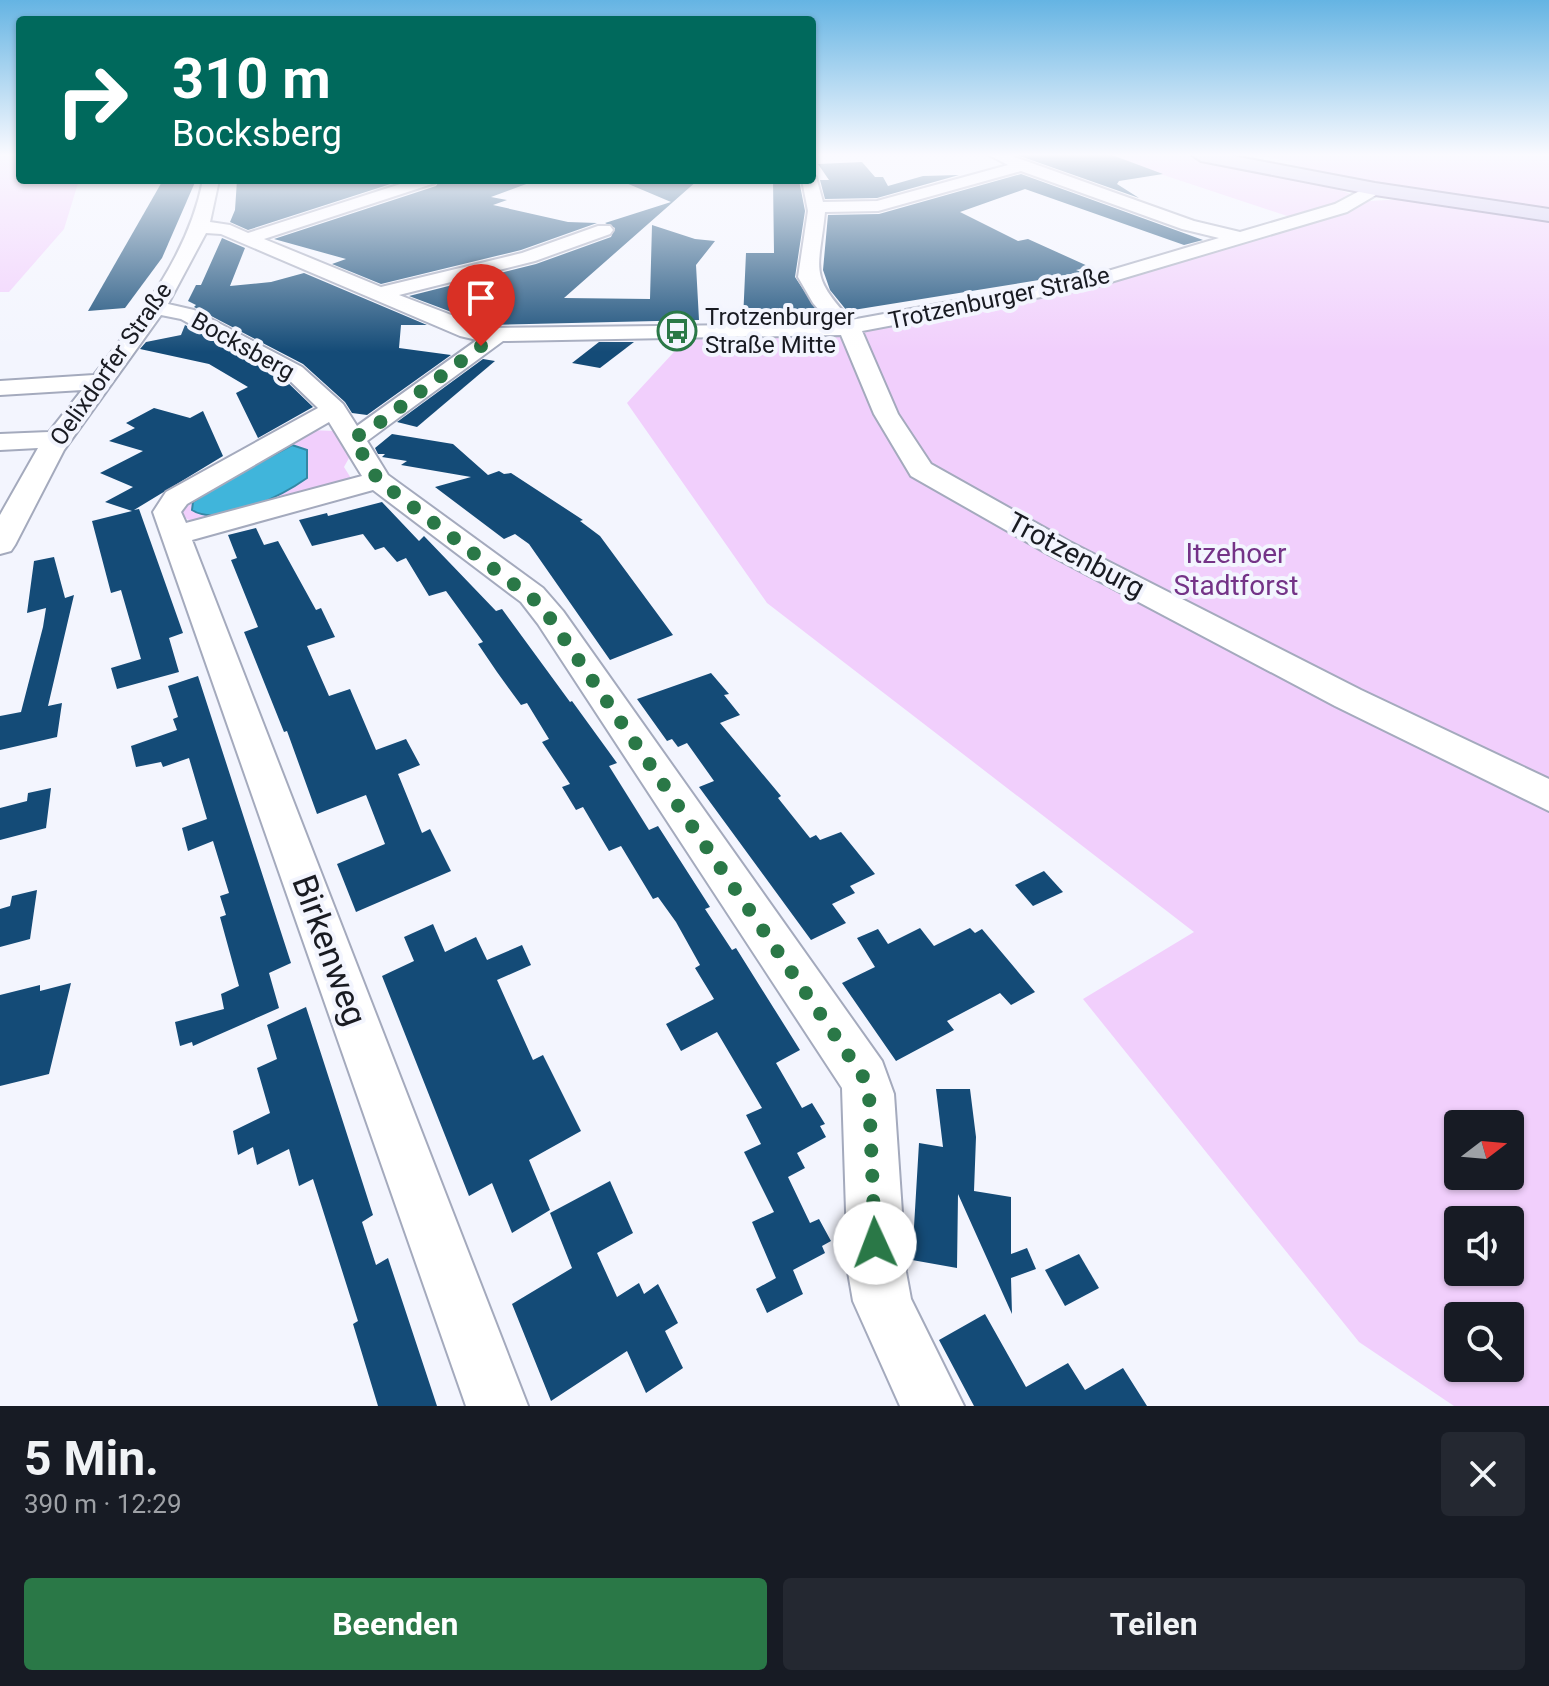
<!DOCTYPE html>
<html lang="de">
<meta charset="utf-8">
<style>
:root{--surface:#171b24;--page:#242831;--text:#f1f3f6;--muted:#9ea1a6;--accent:#2a7847}
body{margin:0;font-family:Roboto,sans-serif;background:var(--page);color:var(--text);height:100vh;display:flex;flex-direction:column;font-size:30px;white-space:nowrap}
*{box-sizing:border-box;margin:0}
p{font-size:26px;color:var(--muted)}
.icon{flex:none;width:44px;height:44px;fill:none;stroke:currentColor;stroke-width:2;stroke-linecap:round;stroke-linejoin:round}
.map{position:relative;height:1406px;overflow:hidden}
.sheet{display:flex;flex-direction:column;background:var(--surface);flex:1}
.sheet>*{flex:none}
.banner{position:absolute;left:16px;top:16px;width:800px;height:168px;border-radius:8px;box-shadow:0 2px 6px #0004;background:#00695c;color:#fff;overflow:hidden}
.needle{width:52px;rotate:74deg}
.fabs{position:absolute;left:1444px;top:1110px;display:grid;gap:16px}
.fabs a{display:grid;place-items:center;width:80px;height:80px;border-radius:8px;background:var(--surface);box-shadow:0 2px 6px #0004;font-size:40px}
.pin{position:absolute;display:grid;place-items:center;width:68px;height:68px;color:#fff;margin:-82px -34px;border-radius:50% 50% 50% 0;rotate:-45deg;box-shadow:0 0 8px #0007}
.pin .icon{rotate:45deg}
.me{position:absolute;width:88px;margin:-44px;rotate:358deg;stroke-linejoin:round;filter:drop-shadow(0 0 6px #0008)}
.turn{display:flex;align-items:center;gap:28px;height:168px;padding:0 24px;font-size:36px}
.turn .icon{width:104px;height:104px;stroke-width:2.5}
.turn b{display:block;font-size:56px;line-height:68px}
.round{display:grid;place-items:center;flex:none;width:84px;height:84px;border-radius:8px;background:var(--page)}
.head{display:flex;align-items:center;justify-content:space-between;height:136px;padding:0 24px}
h1{font-size:48px;font-weight:700;line-height:60px}
.action{display:flex;gap:16px;margin-top:auto;padding:16px 24px}
.action a{flex:1;height:92px;border-radius:8px;background:var(--accent);color:#fff;font-size:32px;font-weight:700;line-height:92px;text-align:center}
.action a+a{background:var(--page);color:var(--text)}
.map>svg:first-child{display:block}
.green{fill:#f1cffc;fill-rule:evenodd}
.water{fill:#40b5db;stroke:#3487a4;stroke-width:2}
.building{fill:#144b77}
.lines{fill:none;stroke-linecap:round;stroke-linejoin:round}
.minor-casing{stroke:#a4aabd;stroke-width:4}
.major-casing{stroke:#7c749f;stroke-width:4}
.minor{fill:#fff;fill-rule:evenodd}
.major{fill:#d1c8ee;fill-rule:evenodd}
.route{stroke:#2a7847;stroke-width:14;stroke-dasharray:0 25.2}
.labels{text-anchor:middle;dominant-baseline:central;stroke-width:8;stroke-linejoin:round;paint-order:stroke}
.far-street-label{font-size:24px;fill:#191b22;stroke:#f3f5fe}
.far-poi-label{font-size:24px;fill:#191b22;stroke:#f3f5fe;text-anchor:start}
.park-label{font-size:28px;fill:#743387;stroke:#f3f5fe}
.street-label{font-size:28px;fill:#191b22;stroke:#f3f5fe}
.near-street-label{font-size:34px;fill:#191b22;stroke:#f3f5fe}
</style>
<div class="map">
<svg width="1549" height="1406" viewBox="0 0 1549 1406">
<rect width="100%" height="100%" fill="#f3f5fe"/>
<g class="green">
<polygon points="0,155 20,155 20,180 79,180 64,229 9,292 0,292"/>
<polygon points="1103,155 1181,155 1322,184 1351,194 1335,205 1293,218"/>
<polygon points="1253,155 1549,155 1549,211 1292,168 1289,161"/>
<path d="M1405 199 1549 221V1406H1454L1359 1342 1083 999 1194 932 767 603 627 403 685 340 827 333 1105 284 1370 201ZM1458 1124H1510V1176H1458ZM1458 1220H1510V1272H1458ZM1458 1316H1510V1368H1458Z"/>
<path d="M309 430 335 431 349 458 344 467 354 483 197 524 181 516 183 505ZM307 450V478C269 504 244 509 199 515Z"/>
</g>
<path class="water" d="M292 445 307 450V478C283 495 219 528 192 510L193 502 224 482Z"/>
<g class="building">
<polygon points="1017,155 1112,155 1163,174 1119,181 1117,184 1139,198"/>
<polygon points="862,162 875,177 883,177 888,186 923,176 959,175 877,198 825,199 820,180 829,180 818,164"/>
<polygon points="1021,174 1203,240 1184,245 1025,189 960,212 1018,241 1028,239 1090,267 1076,270 1081,272 1039,280 847,311 830,290 823,270 828,215 879,214"/>
<polygon points="163,180 196,180 162,258 125,308 88,311"/>
<polygon points="237,180 403,180 248,230 230,222 235,210"/>
<polygon points="440,180 528,180 529,183 491,197 507,200 493,205 568,222 597,223 521,250 381,284 332,264 346,259 274,239 436,186"/>
<polygon points="619,180 698,180 564,298 650,299 652,225 695,239 715,241 696,265 699,320 486,325 409,296 536,264 611,237 615,228 605,223 671,202"/>
<polygon points="773,180 799,180 805,211 795,277 820,315 799,319 795,314 743,320 746,253 774,253"/>
<polygon points="222,238 245,248 230,286 271,282 304,273 427,325 401,325 399,348 451,355 367,415 352,413 345,402 303,364 194,307 196,305 188,301 196,285 201,285"/>
<polygon points="185,325 284,379 313,407 258,438 236,393 248,387 209,364 140,349 146,342 181,335"/>
<polygon points="599,342 634,342 600,368 572,363"/>
<polygon points="483,359 495,361 417,427 397,422"/>
<polygon points="154,408 190,418 203,411 223,456 134,510 139,509 183,633 169,638 179,672 117,689 111,668 141,659 121,590 111,593 92,521 132,511 105,502 133,487 100,473 143,451 109,441 135,428 126,423"/>
<polygon points="392,434 453,444 488,475 499,471 504,474 511,473 583,520 580,521 600,536 673,635 610,660 529,544 515,534 504,539 435,487 471,477 401,465 407,461 382,457 385,454 378,454 375,448"/>
<polygon points="382,502 419,541 424,536 496,611 502,609 570,702 572,701 617,763 609,766 649,830 658,826 710,907 705,909 732,950 736,948 800,1050 776,1063 802,1108 812,1103 825,1124 820,1126 826,1137 797,1153 805,1168 788,1177 810,1223 819,1219 831,1241 822,1246 825,1253 793,1270 803,1294 767,1313 756,1289 776,1278 752,1222 774,1212 744,1152 761,1144 746,1115 762,1108 717,1032 681,1051 666,1024 714,999 695,968 700,965 676,922 658,897 653,899 621,846 609,851 583,807 576,810 562,787 570,784 542,742 549,739 527,703 521,705 497,672 478,644 483,642 446,591 429,596 406,558 397,562 384,547 375,550 363,534 312,546 299,520 327,513 328,516"/>
<polygon points="256,528 264,545 278,541 316,610 321,608 335,637 307,646 329,696 350,689 376,750 406,739 420,765 398,774 422,833 430,829 451,871 356,912 337,864 385,844 366,795 317,814 287,731 284,732 244,632 258,627 231,560 237,558 228,535"/>
<polygon points="54,557 65,598 74,595 48,706 62,703 57,737 0,750 0,716 21,712 43,627 46,608 27,613 34,561"/>
<polygon points="711,673 729,694 724,695 740,715 720,723 781,796 778,798 810,838 816,835 820,840 841,832 875,874 850,886 855,893 832,904 846,923 811,940 699,787 714,781 687,743 678,747 672,739 667,741 637,699"/>
<polygon points="198,676 291,963 269,973 279,1008 193,1046 192,1042 180,1046 175,1022 224,1009 221,994 239,986 220,917 226,915 220,896 229,893 213,841 188,851 182,828 207,819 189,758 163,767 161,762 136,767 131,746 177,730 173,719 178,717 168,686"/>
<polygon points="51,788 46,828 0,840 0,808 27,801 28,793"/>
<polygon points="1044,871 1063,892 1033,906 1015,885"/>
<polygon points="37,890 30,939 0,947 0,909 10,906 12,896"/>
<polygon points="433,924 445,952 476,937 487,960 522,945 531,965 497,980 533,1060 543,1055 581,1131 529,1160 550,1210 512,1233 492,1183 469,1196 382,976 414,961 404,937"/>
<polygon points="920,928 934,946 970,928 975,933 982,929 1035,992 1011,1005 1000,993 947,1021 954,1030 896,1061 842,983 875,967 857,938 878,929 888,944"/>
<polygon points="71,983 49,1074 0,1086 0,995 40,985 40,991"/>
<polygon points="306,1007 373,1215 362,1222 376,1265 388,1258 437,1406 378,1406 353,1324 358,1321 313,1179 299,1186 289,1149 257,1165 253,1147 238,1155 233,1131 270,1113 257,1068 277,1059 267,1025"/>
<polygon points="936,1089 970,1089 976,1137 974,1191 1011,1197 1011,1254 1027,1248 1036,1269 1011,1278 1012,1314 958,1194 957,1268 912,1260 919,1143 943,1147"/>
<polygon points="610,1181 633,1233 597,1253 617,1297 639,1283 644,1294 658,1284 678,1323 665,1331 683,1368 646,1393 627,1351 551,1401 512,1304 572,1268 550,1213"/>
<polygon points="1079,1254 1099,1288 1065,1306 1045,1270"/>
<polygon points="985,1314 1026,1387 1068,1363 1085,1390 1123,1368 1147,1406 974,1406 939,1340"/>
</g>
<g class="lines">
<g class="minor-casing">
<path id="minor" d="M989 155H1009L1194 221 1240 232 1335 204 1369 186H1381V192L1347 212 1094 287 862 331 898 414 931 464 1070 542 1361 690 1549 779V811L1335 706 1048 554 911 476 874 414 841 335 503 341 367 441 388 475 543 588 563 611 882 1061 894 1094 906 1272 911 1299 964 1406H900L853 1301 848 1272 842 1088 538 624 521 602 373 490 192 540 528 1406H466L153 512 166 492 318 408 286 377 181 319 161 315 64 450 15 545 11 551 0 554V515L38 448 0 450V434L49 432 82 390 0 395V381L94 375C140 315 188 256 203 180H219L210 222 230 225 248 233 413 180H437L435 183 264 239 381 287 522 253 598 226H610L613 230 610 234 535 261 399 295 485 328 831 324 813 303 798 277 808 211 802 180H812V176L816 177 823 202 877 201 1008 165ZM1021 171 1182 229 1219 238 1091 276 851 320C808 274 819 271 825 212L878 211ZM206 233 221 234 460 336 477 340 357 426 343 404 302 367 194 310 168 304ZM329 422 362 476 186 523 181 512 187 504Z"/>
</g>
<g class="major-casing">
<polygon id="major" points="1192,155 1228,155 1375,183 1549,209 1549,221 1375,195 1201,161"/>
</g>
<use href="#minor" class="minor"/>
<use href="#major" class="major"/>
</g>
<linearGradient id="sky" x2="0" y2="1"><stop stop-color="#65b4e3"/><stop offset="0.44" stop-color="#fafaff"/><stop offset="1" stop-color="#fafaff" stop-opacity="0"/></linearGradient>
<rect width="1549" height="352" fill="url(#sky)"/>
<g class="lines">
<polyline class="route" points="481,346 371,429 353,438 378,480 541,605 864,1078 869,1094 875,1243"/>
</g>
<defs>
<g id="bus-ring" transform="scale(2)"><circle r="9.5" fill="#f3f5fe" stroke="#2a7847" stroke-width="1.5"/><path d="M-5-6H5V4H4V6H2V4H-2V6H-4V4H-5ZM-3.5-4V0h7V-4ZM-3.5 1.2v1.5H-2V1.2ZM2 1.2v1.5H3.5V1.2Z" fill="#2a7847"/></g>
</defs>
<g fill-rule="evenodd">
<use href="#bus-ring" x="677" y="331"/>
</g>
<g class="labels">
<g class="far-street-label">
<text transform="translate(999 298) rotate(-12)">Trotzenburger Straße</text>
<text transform="translate(243 346) rotate(29)">Bocksberg</text>
<text transform="translate(111 364) rotate(-55)">Oelixdorfer Straße</text>
</g>
<g class="far-poi-label">
<text x="705" y="317">Trotzenburger<tspan x="705" dy="28">Straße Mitte</tspan></text>
</g>
<g class="park-label">
<text x="1236" y="553">Itzehoer<tspan x="1236" dy="32">Stadtforst</tspan></text>
</g>
<g class="street-label">
<text transform="translate(1076 555) rotate(28)">Trotzenburg</text>
</g>
<g class="near-street-label">
<text transform="translate(330 950) rotate(70)">Birkenweg</text>
</g>
</g>
</svg>
<div class="fabs">
<a><svg class="needle" viewBox="-14 -14 28 28"><path d="M0-13l5 13h-10z" fill="#e53935"/><path d="M0 13l5-13h-10z" fill="#9ea1a6"/></svg></a>
<a><svg class="icon" aria-label="sound" viewBox="0 0 24 24"><path d="M4 9h4l5-4v14l-5-4H4zM17 9q2 3 0 6"/></svg></a>
<a><svg class="icon" aria-label="search" viewBox="0 0 24 24"><circle cx="10" cy="10" r="6"/><path d="M15 15l6 6"/></svg></a>
</div>
<div class="pin" style="left:481px;top:346px;background:#d93025"><svg class="icon" aria-label="arrive" viewBox="0 0 24 24"><path d="M6 21V4h12l-3 4 3 4H6"/></svg></div>
<svg class="me" style="left:875px;top:1243px" viewBox="-20 -20 40 40"><circle r="19" fill="#fff"/><path d="M0-13L10 11 0 6-10 11z" fill="#2a7847"/></svg>
<div class="banner">
<div class="turn"><svg class="icon" aria-label="right" viewBox="0 0 24 24"><path d="M7 20v-9h11M14 6l5 5-5 5"/></svg><div><b>310 m</b>Bocksberg</div></div>
</div>
</div>
<section class="sheet">
<div class="head"><div><h1>5 Min.</h1><p>390 m · 12:29</p></div><a class="round"><svg class="icon" aria-label="close" viewBox="0 0 24 24"><path d="M6 6l12 12M18 6L6 18"/></svg></a></div>
<div class="action"><a>Beenden</a><a>Teilen</a></div>
</section>
